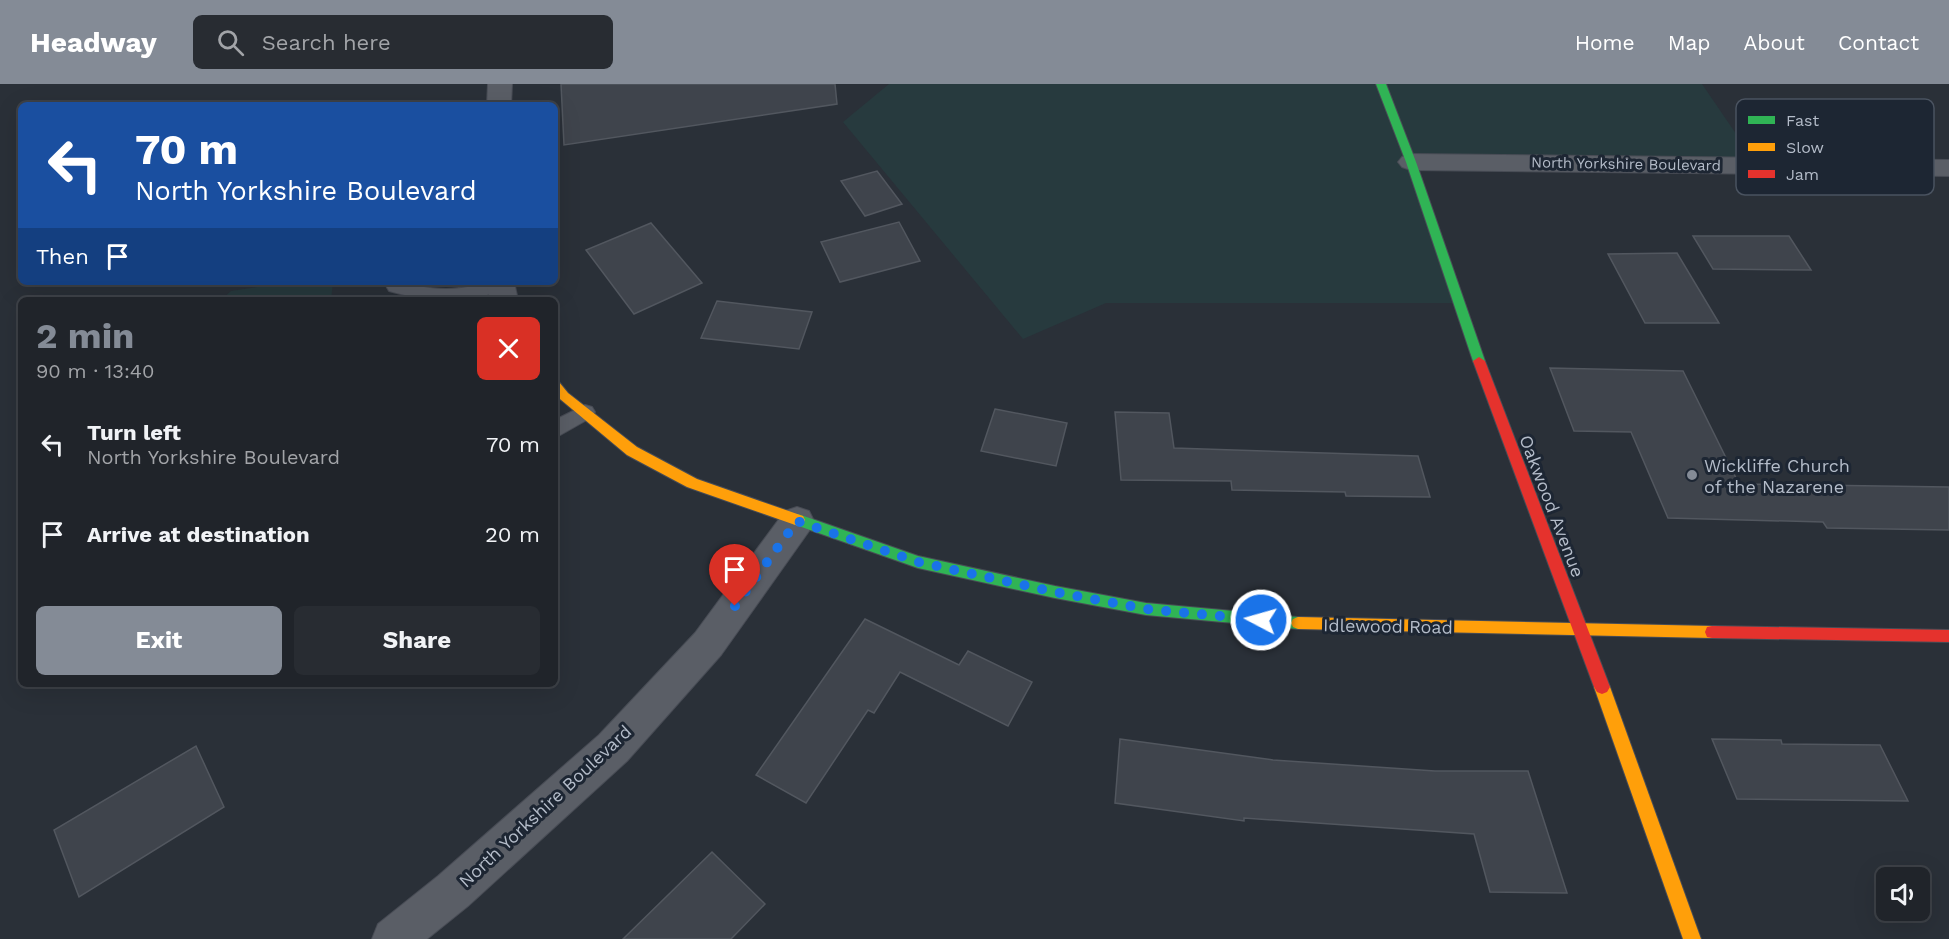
<!DOCTYPE html>
<meta charset="utf-8">
<style>
:root{--surface:#20242a;--page:#282c32;--text:#f1f3f6;--muted:#a2a4a8;--line:#3d4147;--accent:#848b96}
body{margin:0;font-family:"Work Sans",sans-serif;background:var(--page);color:var(--text);height:100vh;display:flex;flex-direction:column;font-size:22px;white-space:nowrap}
*{box-sizing:border-box;margin:0}
p{font-size:20px;color:var(--muted)}
.icon{flex:none;width:33px;height:33px;fill:none;stroke:currentColor;stroke-width:2;stroke-linecap:round;stroke-linejoin:round}
.map{position:relative;flex:1;overflow:hidden}
.details{position:absolute;left:18px;top:213px;width:540px;height:390px;display:flex;flex-direction:column;background:var(--surface);border-radius:9px;box-shadow:0 6px 24px #0002,0 0 0 2px var(--line)}
.details>*{flex:none}
.banner{position:absolute;left:18px;top:18px;width:540px;height:183px;border-radius:9px;box-shadow:0 6px 24px #0002,0 0 0 2px var(--line);background:#1a4fa0;color:#fff;overflow:hidden}
.buttons{position:absolute;left:1876px;top:783px;display:grid;gap:12px}
.buttons a{display:grid;place-items:center;width:54px;height:54px;border-radius:9px;background:var(--surface);box-shadow:0 6px 24px #0002,0 0 0 2px var(--line);font-size:30px}
.pin{position:absolute;display:grid;place-items:center;width:51px;height:51px;color:#fff;margin:-62px -26px;border-radius:50% 50% 50% 0;rotate:-45deg;box-shadow:0 0 6px #0007}
.pin .icon{rotate:45deg}
.me{position:absolute;width:66px;margin:-33px;rotate:276deg;stroke-linejoin:round;filter:drop-shadow(0 0 4px #0008)}
.turn{display:flex;align-items:center;gap:21px;height:126px;padding:0 18px;font-size:27px}
.turn .icon{width:78px;height:78px;stroke-width:2.5}
.turn b{display:block;font-size:42px;line-height:51px}
.then{display:flex;align-items:center;height:57px;padding:0 18px;background:#0003;gap:12px;font-size:22px}
.round{display:grid;place-items:center;flex:none;width:63px;height:63px;border-radius:9px;background:var(--page)}
.headline{display:flex;align-items:center;justify-content:space-between;height:102px;padding:0 18px}
h1{font-size:36px;font-weight:700;line-height:45px;color:var(--accent)}
.cta{display:flex;gap:12px;margin-top:auto;padding:12px 18px}
.cta a{flex:1;height:69px;border-radius:9px;background:var(--accent);color:#fff;font-size:24px;font-weight:700;line-height:69px;text-align:center}
.cta a+a{background:var(--page);color:var(--text)}
ul{padding:0;list-style:none}
li{display:flex;align-items:center;gap:18px;height:90px;padding:0 18px}
li div{flex:1}
li b{display:block;font-size:22px}
li em{font-style:normal}
header{display:flex;align-items:center;gap:36px;box-sizing:border-box;height:84px;padding:0 30px;background:var(--accent);color:#fff}
header strong{font-size:28px}
nav{display:flex;gap:33px;margin-inline-start:auto;font-size:21px}
.search{width:420px;height:54px;background:var(--page);display:flex;align-items:center;gap:15px;box-sizing:border-box;padding:0 21px;border-radius:9px;color:var(--muted);font-size:22px}
.map>svg:first-child{display:block}
.green{fill:#273a3e}
.building{fill:#3f444c;stroke:#52575f;stroke-width:1.5}
.lines{fill:none;stroke-linecap:round;stroke-linejoin:round}
.lane-casing{stroke:#484c55;stroke-width:2}
.street-casing{stroke:#484c55;stroke-width:2}
.fast-casing{stroke:#484c55;stroke-width:2}
.slow-casing{stroke:#484c55;stroke-width:2}
.jam-casing{stroke:#484c55;stroke-width:2}
.lane{fill:#5a5e66;fill-rule:evenodd}
.street{fill:#5a5e66;fill-rule:evenodd}
.fast{fill:#30b455;fill-rule:evenodd}
.slow{fill:#ff9f0a;fill-rule:evenodd}
.jam{fill:#e5322d;fill-rule:evenodd}
.route{stroke:#1a73e8;stroke-width:10;stroke-dasharray:0 18}
.poi-dot{fill:#848b96;stroke:#1d2633;stroke-width:2}
.labels{text-anchor:middle;dominant-baseline:central;stroke-width:6;stroke-linejoin:round;paint-order:stroke}
.far-street-label{font-size:15px;fill:#b4bcc9;stroke:#1d2633}
.poi-label{font-size:18px;fill:#b4bcc9;stroke:#1d2633;text-anchor:start}
.street-label{font-size:18px;fill:#b4bcc9;stroke:#1d2633}
.key{fill:#1d2633;stroke:#4a5360;stroke-width:1.5}
.key-label{font-size:16px;fill:#b4bcc9}
</style>
<header>
<strong>Headway</strong>
<div class="search"><svg class="icon" aria-label="search" viewBox="0 0 24 24"><circle cx="10" cy="10" r="6"/><path d="M15 15l6 6"/></svg>Search here</div>
<nav><a>Home</a><a>Map</a><a>About</a><a>Contact</a></nav>
</header>
<div class="map">
<svg width="1949" height="855" viewBox="0 0 1949 855">
<rect width="100%" height="100%" fill="#2a3038"/>
<g class="green">
<polygon points="889,0 1702,0 1758,82 1412,78 1460,219 1106,219 1023,255 843,38"/>
<polygon points="292,198 333,198 331,216 221,216 231,207"/>
</g>
<g class="building">
<polygon points="561,0 835,0 837,20 564,61"/>
<polygon points="877,87 902,120 865,132 841,97"/>
<polygon points="899,138 920,177 840,198 821,158"/>
<polygon points="651,139 702,199 634,230 586,166"/>
<polygon points="1693,152 1789,152 1811,186 1713,185"/>
<polygon points="1677,169 1719,239 1645,239 1608,170"/>
<polygon points="717,217 812,228 799,265 701,254"/>
<polygon points="1550,284 1683,287 1739,400 1949,403 1949,446 1827,444 1823,438 1668,434 1631,348 1574,347"/>
<polygon points="995,325 1067,339 1056,382 981,367"/>
<polygon points="1115,328 1169,329 1174,364 1418,372 1430,413 1346,412 1345,408 1232,406 1231,397 1121,396"/>
<polygon points="865,535 959,581 968,567 1032,598 1008,642 900,588 874,629 868,626 806,719 756,691"/>
<polygon points="1120,655 1273,676 1435,687 1528,687 1567,809 1490,808 1474,750 1244,734 1244,737 1115,719"/>
<polygon points="1712,655 1781,656 1782,660 1880,661 1908,717 1737,715"/>
<polygon points="196,662 224,723 79,813 54,746"/>
<polygon points="712,768 765,820 731,855 623,855"/>
</g>
<g class="lines">
<g class="lane-casing">
<g id="lane">
<path d="M384 198C405 198 424 205 446 205 467 205 486 198 507 198L510 202 507 206C466 218 430 219 389 207Z"/>
<polygon points="585,321 592,323 595,328 592,333 555,354 555,336"/>
</g>
</g>
<g class="street-casing">
<g id="street">
<polygon points="488,0 512,0 511,21 487,21"/>
<polygon points="1411,70 1949,76 1949,92 1411,86 1402,83 1398,78 1402,73"/>
<polygon points="486,198 514,198 518,216 490,216"/>
<polygon points="797,423 809,427 814,437 809,447 721,571 627,677 468,822 427,855 372,855 378,840 438,792 599,651 695,549 785,427"/>
</g>
</g>
<g class="fast-casing">
<g id="fast">
<polygon points="1376,0 1386,0 1416,78 1485,277 1483,280 1475,280 1473,277 1406,78"/>
<polygon points="798,430 918,472 1055,502 1146,519 1298,533 1303,535 1305,539 1303,543 1298,545 1146,531 1055,514 918,484 793,440 791,436 793,432"/>
</g>
</g>
<g class="slow-casing">
<g id="slow">
<polygon points="555,296 559,298 568,309 637,363 697,395 803,432 805,436 803,440 798,442 687,403 627,371 560,315 555,310"/>
<polygon points="1298,533 1712,542 1717,543 1719,548 1717,553 1712,554 1298,545 1293,543 1291,539 1293,535"/>
<polygon points="1602,596 1607,598 1610,603 1701,855 1683,855 1594,603 1597,598"/>
</g>
</g>
<g class="jam-casing">
<g id="jam">
<polygon points="1479,273 1485,277 1610,603 1607,608 1602,610 1597,608 1594,603 1473,277"/>
<polygon points="1712,542 1949,546 1949,558 1712,554 1707,553 1705,548 1707,543"/>
</g>
</g>
<use href="#lane" class="lane"/>
<use href="#street" class="street"/>
<use href="#fast" class="fast"/>
<use href="#slow" class="slow"/>
<use href="#jam" class="jam"/>
</g>
<g class="lines">
<polyline class="route" points="735,522 797,437 918,478 1055,508 1146,525 1261,536"/>
</g>
<circle class="poi-dot" cx="1692" cy="391" r="6"/>
<g class="labels">
<g class="far-street-label">
<text transform="translate(1626 80) rotate(1)">North Yorkshire Boulevard</text>
</g>
<g class="poi-label">
<text x="1704" y="381">Wickliffe Church<tspan x="1704" dy="21">of the Nazarene</tspan></text>
</g>
<g class="street-label">
<text transform="translate(1552 422) rotate(69)">Oakwood Avenue</text>
<text transform="translate(1388 542) rotate(1)">Idlewood Road</text>
<text transform="translate(545 722) rotate(-43)">North Yorkshire Boulevard</text>
</g>
</g>
<rect x="1736" y="15" width="198" height="96" rx="9" class="key"/>
<rect x="1748" y="32" width="27" height="8" fill="#30b455"/>
<rect x="1748" y="59" width="27" height="8" fill="#ff9f0a"/>
<rect x="1748" y="86" width="27" height="8" fill="#e5322d"/>
<g class="key-label">
<text x="1786" y="42">Fast</text>
<text x="1786" y="69">Slow</text>
<text x="1786" y="96">Jam</text>
</g>
</svg>
<div class="buttons">
<a><svg class="icon" aria-label="sound" viewBox="0 0 24 24"><path d="M4 9h4l5-4v14l-5-4H4zM17 9q2 3 0 6"/></svg></a>
</div>
<div class="pin" style="left:735px;top:522px;background:#d93025"><svg class="icon" aria-label="arrive" viewBox="0 0 24 24"><path d="M6 21V4h12l-3 4 3 4H6"/></svg></div>
<svg class="me" style="left:1261px;top:536px" viewBox="-20 -20 40 40"><circle r="17" fill="#1a73e8" stroke="#fff" stroke-width="3"/><path d="M0-11L8 9 0 5-8 9z" fill="#fff"/></svg>
<div class="banner">
<div class="turn"><svg class="icon" aria-label="left" viewBox="0 0 24 24"><path d="M17 20v-9H6M10 6l-5 5 5 5"/></svg><div><b>70 m</b>North Yorkshire Boulevard</div></div>
<div class="then">Then<svg class="icon" aria-label="arrive" viewBox="0 0 24 24"><path d="M6 21V4h12l-3 4 3 4H6"/></svg></div>
</div>
<section class="details">
<div class="headline"><div><h1>2 min</h1><p>90 m · 13:40</p></div><a class="round" style="background:#d93025;color:#fff"><svg class="icon" aria-label="close" viewBox="0 0 24 24"><path d="M6 6l12 12M18 6L6 18"/></svg></a></div>
<ul>
<li><svg class="icon" aria-label="left" viewBox="0 0 24 24"><path d="M17 20v-9H6M10 6l-5 5 5 5"/></svg><div><b>Turn left</b><p>North Yorkshire Boulevard</p></div><em>70 m</em></li>
<li><svg class="icon" aria-label="arrive" viewBox="0 0 24 24"><path d="M6 21V4h12l-3 4 3 4H6"/></svg><div><b>Arrive at destination</b></div><em>20 m</em></li>
</ul>
<div class="cta"><a>Exit</a><a>Share</a></div>
</section>
</div>
